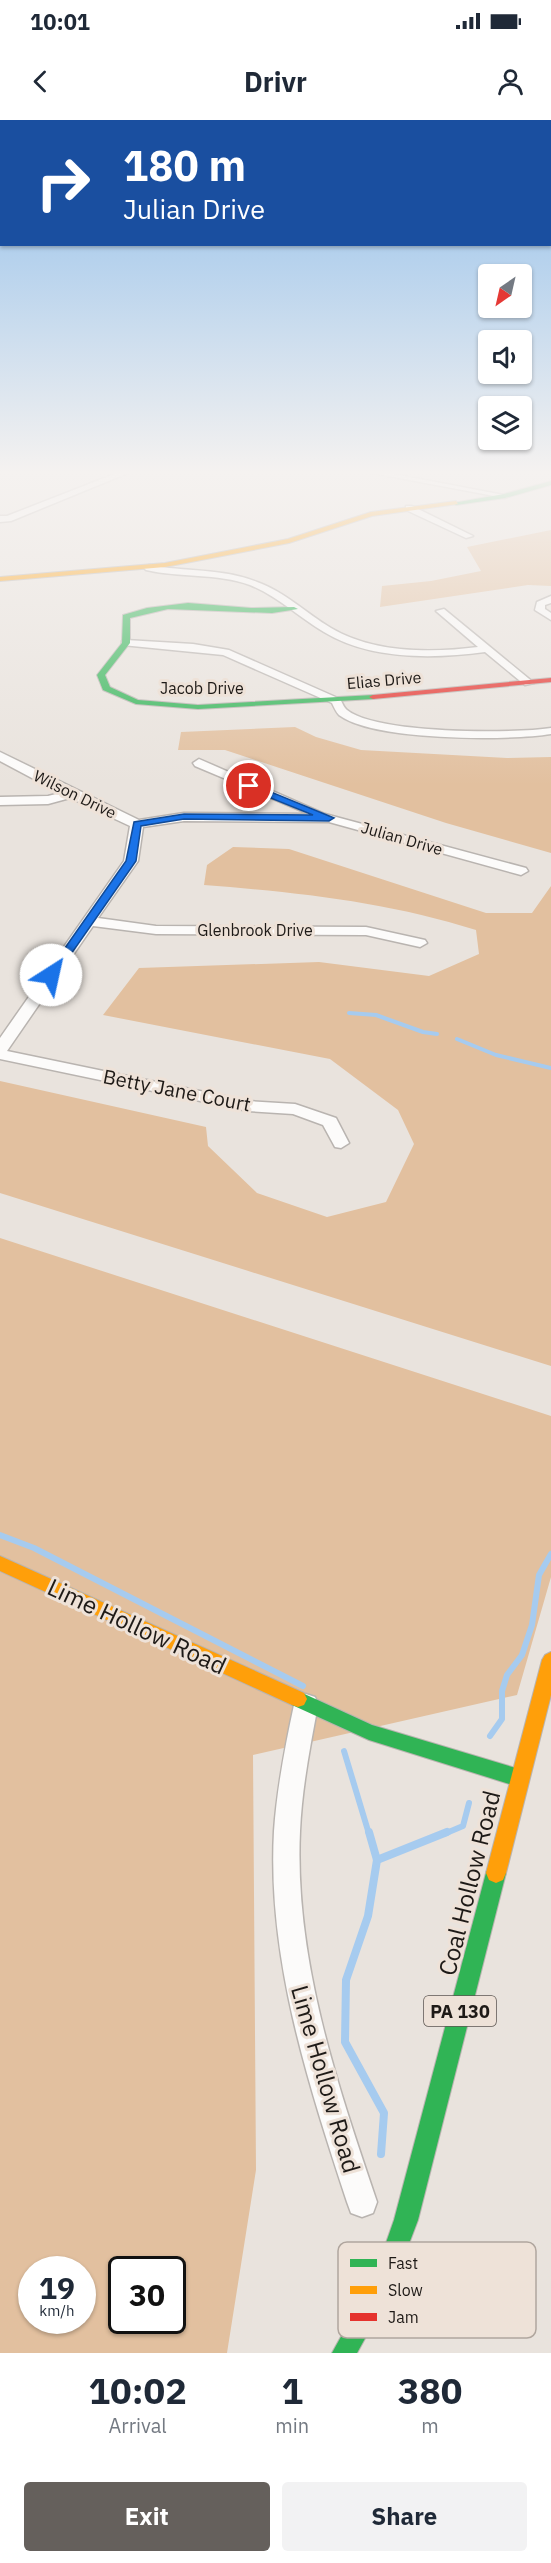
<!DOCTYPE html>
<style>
:root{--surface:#fff;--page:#f2f2f3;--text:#1f2937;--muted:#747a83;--accent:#65605c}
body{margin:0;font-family:"IBM Plex Sans",sans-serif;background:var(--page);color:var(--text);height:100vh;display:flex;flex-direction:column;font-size:22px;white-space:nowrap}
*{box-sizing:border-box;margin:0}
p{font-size:20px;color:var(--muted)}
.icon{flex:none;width:33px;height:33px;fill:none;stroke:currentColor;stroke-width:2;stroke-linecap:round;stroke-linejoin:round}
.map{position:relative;height:2233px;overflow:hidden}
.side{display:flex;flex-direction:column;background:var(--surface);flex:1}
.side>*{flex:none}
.top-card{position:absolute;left:0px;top:0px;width:552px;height:126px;box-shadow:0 2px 4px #0004;background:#1a4fa0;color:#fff;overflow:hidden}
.needle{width:39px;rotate:214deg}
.tools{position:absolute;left:478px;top:144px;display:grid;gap:12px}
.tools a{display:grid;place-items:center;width:54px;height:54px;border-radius:6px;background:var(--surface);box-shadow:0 2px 4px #0004;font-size:30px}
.speed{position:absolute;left:18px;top:2136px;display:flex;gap:12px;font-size:30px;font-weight:700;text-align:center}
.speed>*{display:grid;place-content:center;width:78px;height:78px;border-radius:50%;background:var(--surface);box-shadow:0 2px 4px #0004;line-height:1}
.speed small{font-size:15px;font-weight:400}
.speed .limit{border:3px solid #111;border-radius:9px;background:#fff;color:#111}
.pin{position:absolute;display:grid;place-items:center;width:51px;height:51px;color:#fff;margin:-26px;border:3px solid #fff;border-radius:50%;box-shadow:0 2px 6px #0007}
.me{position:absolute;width:66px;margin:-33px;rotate:35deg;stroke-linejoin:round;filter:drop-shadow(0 0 4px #0008)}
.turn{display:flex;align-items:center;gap:21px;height:126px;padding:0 24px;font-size:27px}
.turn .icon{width:78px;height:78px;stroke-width:2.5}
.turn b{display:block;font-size:42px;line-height:51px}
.eta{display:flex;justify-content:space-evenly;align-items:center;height:102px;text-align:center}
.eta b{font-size:36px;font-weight:700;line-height:42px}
.action{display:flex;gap:12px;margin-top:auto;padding:12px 24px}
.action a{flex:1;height:69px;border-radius:6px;background:var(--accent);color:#fff;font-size:24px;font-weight:700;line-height:69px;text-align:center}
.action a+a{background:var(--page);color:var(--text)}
.status{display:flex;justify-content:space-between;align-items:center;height:42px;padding:0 30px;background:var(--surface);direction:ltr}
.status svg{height:16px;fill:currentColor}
header{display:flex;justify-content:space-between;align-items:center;height:78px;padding:0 24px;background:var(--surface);font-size:27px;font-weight:700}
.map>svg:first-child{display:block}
.forest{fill:#e2c09f;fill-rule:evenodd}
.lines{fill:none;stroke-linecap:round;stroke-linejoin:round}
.stream-far2{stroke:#a6cbef;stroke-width:4}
.stream-far1{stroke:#a6cbef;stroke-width:6}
.stream{stroke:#a6cbef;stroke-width:8}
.street-casing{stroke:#b9b4b0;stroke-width:3}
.fast-casing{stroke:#b9b4b0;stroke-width:2}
.slow-casing{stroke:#b9b4b0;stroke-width:2}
.jam-casing{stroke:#b9b4b0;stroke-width:2}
.street{fill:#fcfbfa;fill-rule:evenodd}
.fast{fill:#30b455;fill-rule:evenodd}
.slow{fill:#ff9f0a;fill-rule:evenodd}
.jam{fill:#e5322d;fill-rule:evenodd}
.route{fill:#1a73e8;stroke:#114b97;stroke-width:1.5}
.labels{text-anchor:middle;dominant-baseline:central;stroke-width:6;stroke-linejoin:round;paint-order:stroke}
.far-street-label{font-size:16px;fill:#1e1a17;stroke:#eee2d8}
.shield{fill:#eee2d8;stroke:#5c5651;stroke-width:1.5}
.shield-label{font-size:18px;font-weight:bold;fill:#1e1a17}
.street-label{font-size:20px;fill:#1e1a17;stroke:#eee2d8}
.near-street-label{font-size:24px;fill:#1e1a17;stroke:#eee2d8}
.key{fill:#eee2d8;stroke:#b0a69e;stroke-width:1.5}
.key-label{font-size:16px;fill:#1e1a17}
</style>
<div class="status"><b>10:01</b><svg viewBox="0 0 49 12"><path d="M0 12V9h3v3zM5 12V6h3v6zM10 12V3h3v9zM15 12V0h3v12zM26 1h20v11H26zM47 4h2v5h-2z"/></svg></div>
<header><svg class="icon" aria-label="back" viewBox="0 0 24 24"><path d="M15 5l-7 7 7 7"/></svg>Drivr<svg class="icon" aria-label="person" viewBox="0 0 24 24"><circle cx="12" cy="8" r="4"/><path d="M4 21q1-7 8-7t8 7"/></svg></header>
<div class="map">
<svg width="551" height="2233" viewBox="0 0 551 2233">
<rect width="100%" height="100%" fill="#e9e3dd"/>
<g class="forest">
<polygon points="551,410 551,466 528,465 380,487 382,466 431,461 481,451 467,427"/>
<polygon points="295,607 316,617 361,630 507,638 551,637 551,733 446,703 225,630 178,630 181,612"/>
<path d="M233 727 289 729 486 793H532L551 766V1246L0 1073V961L206 1007 208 1026 257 1073 327 1097 386 1082 414 1024 398 990 330 939 103 895 139 848 319 842 429 856 479 834 476 810C388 782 296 772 204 765L207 745Z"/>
<path d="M0 1118 551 1296V1457L517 1575 253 1635 256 2050 227 2233H0ZM32 2150H82V2200H32ZM122 2150H172V2200H122Z"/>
</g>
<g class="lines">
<g class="stream-far2">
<polyline points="349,893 376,895 423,912 437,914"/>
<polyline points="457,919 496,935 551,948"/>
</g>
<g class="stream-far1">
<polyline points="0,1415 34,1428 303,1566"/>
<polyline points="490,1616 502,1599 502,1571 507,1555 522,1535 532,1505 539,1455 551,1434"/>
<polyline points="344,1631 369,1714"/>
<polyline points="444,1714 463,1706 469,1683"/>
</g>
<g class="stream">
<polyline points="369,1712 377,1740 368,1796 346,1860 345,1922 384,1993 381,2034"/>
<polyline points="377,1740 447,1712"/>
</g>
<g class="street-casing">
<g id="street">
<polygon points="117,353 128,353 11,401 0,402 0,396 7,396"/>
<polygon points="372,353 388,353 509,376 505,378"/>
<polygon points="406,386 412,386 473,416 466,418 406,390"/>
<path d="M149 445C185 452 223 448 257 462 285 472 306 493 331 508 373 533 431 533 478 527L436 491 444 489 534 563 525 565 485 532C433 539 370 540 324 512 299 497 277 476 250 465 217 453 180 458 146 450L144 448Z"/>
<polygon points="551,476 551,483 545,485 545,489 551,493 551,500 535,490 537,482"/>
<path d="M126 520 193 524 229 530 340 579C342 582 344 588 347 590 377 614 512 614 551 608V614C508 621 373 621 339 595 336 592 334 587 332 583L223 535 122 525V521Z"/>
<polygon points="0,632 139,700 184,693 309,694 195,646 193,643 199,639 325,694 526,748 528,751 521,755 329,702 184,701 143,707 138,741 98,798 156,806 366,807 425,820 427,823 420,827 366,815 156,814 93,806 7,931 248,981 295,984 336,998 349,1023 341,1028 335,1027 323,1005 293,994 248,991 0,939 0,918 124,741 130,706 70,678 48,684 0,685 0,677 48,676 60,673 0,641"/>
<path d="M306 1574 315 1577 318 1585C310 1627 302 1668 300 1711 294 1838 337 1964 377 2082L373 2093 362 2097 351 2093 347 2082C308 1963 267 1838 274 1711 277 1668 285 1627 294 1585L297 1577Z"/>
</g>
</g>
<g class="fast-casing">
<g id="fast">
<polygon points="551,361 551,365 505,378 456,385 453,383 504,374"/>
<polygon points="188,483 251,488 294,487 298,489 272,493 168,489 130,498 130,523 105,555 110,567 138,580 198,585 373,575 377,577 373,579 198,589 136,584 103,570 97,555 122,523 123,495 147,488"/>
<polygon points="298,1571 372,1605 519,1649 526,1652 528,1658 526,1664 519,1667 369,1620 292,1585 289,1579 292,1573"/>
<polygon points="496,1743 503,1746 506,1753 418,2100 391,2171 357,2233 332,2233 374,2157 394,2100 486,1753 489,1746"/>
</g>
</g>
<g class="slow-casing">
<g id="slow">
<polygon points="456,381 458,384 372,396 289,423 165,447 0,461 0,457 165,443 288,419 371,392"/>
<polygon points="0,1436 304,1573 307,1579 304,1585 298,1587 292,1585 0,1451"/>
<polygon points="551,1532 551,1575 506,1753 503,1760 496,1763 489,1760 486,1753 542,1540 545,1535"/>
</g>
</g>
<g class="jam-casing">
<polygon id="jam" points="551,558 551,562 373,579 369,577 373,575"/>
</g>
<use href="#street" class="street"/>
<use href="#fast" class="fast"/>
<use href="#slow" class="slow"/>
<use href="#jam" class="jam"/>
</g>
<linearGradient id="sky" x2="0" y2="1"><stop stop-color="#8dbdeb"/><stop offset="0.53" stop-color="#f5f2f0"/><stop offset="1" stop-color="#f5f2f0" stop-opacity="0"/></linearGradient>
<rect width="551" height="665" fill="url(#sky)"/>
<polygon class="route" points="249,663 334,698 329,701 184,699 141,706 136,741 55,857 48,857 46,855 126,741 134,702 184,694 313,695 246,668 246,664"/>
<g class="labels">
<g class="far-street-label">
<text transform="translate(384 560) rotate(-5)">Elias Drive</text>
<text x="202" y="568">Jacob Drive</text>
<text transform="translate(75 674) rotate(26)">Wilson Drive</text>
<text transform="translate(402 718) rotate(16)">Julian Drive</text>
<text x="255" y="810">Glenbrook Drive</text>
</g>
<rect class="shield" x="424" y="1876" width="72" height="30" rx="4.5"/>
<g class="shield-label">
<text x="460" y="1891">PA 130</text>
</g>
<g class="street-label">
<text transform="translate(177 970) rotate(11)">Betty Jane Court</text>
</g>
<g class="near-street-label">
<text transform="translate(137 1506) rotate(25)">Lime Hollow Road</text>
<text transform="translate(469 1763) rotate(-76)">Coal Hollow Road</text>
<text transform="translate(326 1959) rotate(74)">Lime Hollow Road</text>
</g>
</g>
<rect x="338" y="2122" width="198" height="96" rx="9" class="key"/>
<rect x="350" y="2139" width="27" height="8" fill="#30b455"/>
<rect x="350" y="2166" width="27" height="8" fill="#ff9f0a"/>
<rect x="350" y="2193" width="27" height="8" fill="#e5322d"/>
<g class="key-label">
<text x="388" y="2149">Fast</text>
<text x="388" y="2176">Slow</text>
<text x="388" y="2203">Jam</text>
</g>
</svg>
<div class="tools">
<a><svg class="needle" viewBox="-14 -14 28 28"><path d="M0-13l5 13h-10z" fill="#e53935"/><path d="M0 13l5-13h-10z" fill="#747a83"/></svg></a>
<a><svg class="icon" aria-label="sound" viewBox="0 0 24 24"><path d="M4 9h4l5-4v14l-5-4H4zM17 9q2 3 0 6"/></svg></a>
<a><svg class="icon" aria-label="layers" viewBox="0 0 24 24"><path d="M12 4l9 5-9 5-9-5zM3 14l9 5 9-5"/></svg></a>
</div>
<div class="speed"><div>19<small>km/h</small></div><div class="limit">30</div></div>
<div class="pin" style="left:249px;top:666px;background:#d93025"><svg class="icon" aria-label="arrive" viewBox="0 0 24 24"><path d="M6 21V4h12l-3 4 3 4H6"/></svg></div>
<svg class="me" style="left:51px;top:855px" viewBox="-20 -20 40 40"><circle r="19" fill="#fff"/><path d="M0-13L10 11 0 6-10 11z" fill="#1a73e8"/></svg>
<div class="top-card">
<div class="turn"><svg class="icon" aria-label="right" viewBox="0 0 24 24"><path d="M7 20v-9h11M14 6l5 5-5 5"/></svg><div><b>180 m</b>Julian Drive</div></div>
</div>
</div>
<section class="side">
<div class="eta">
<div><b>10:02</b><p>Arrival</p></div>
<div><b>1</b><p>min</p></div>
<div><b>380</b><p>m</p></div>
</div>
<div class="action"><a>Exit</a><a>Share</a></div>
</section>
